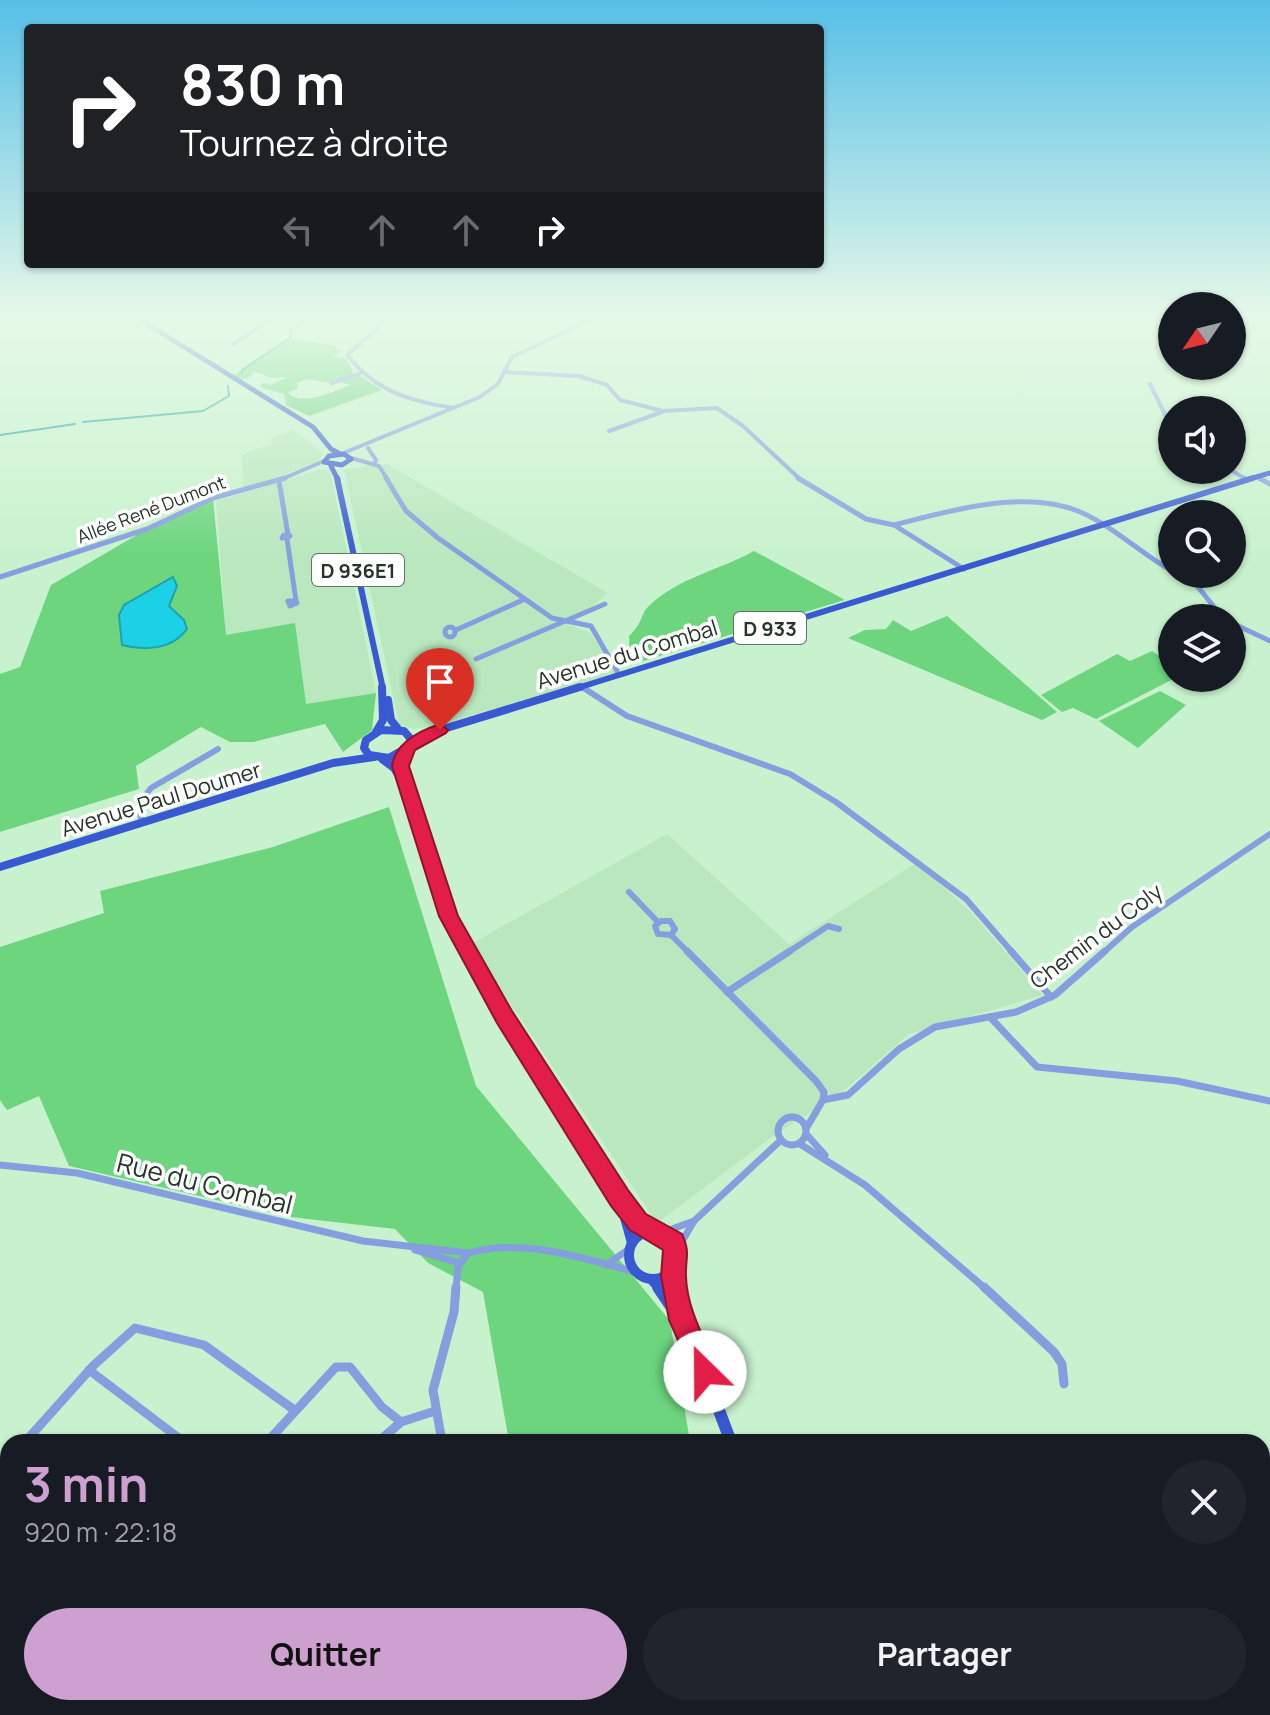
<!DOCTYPE html>
<html lang="fr">
<meta charset="utf-8">
<style>
:root{--surface:#171b24;--page:#20242c;--text:#f1f3f6;--muted:#9ea1a6;--accent:#cda0cf}
body{margin:0;font-family:Manrope,sans-serif;background:var(--page);color:var(--text);height:100vh;display:flex;flex-direction:column;font-size:30px;white-space:nowrap}
*{box-sizing:border-box;margin:0}
p{font-size:26px;color:var(--muted)}
.icon{flex:none;width:44px;height:44px;fill:none;stroke:currentColor;stroke-width:2;stroke-linecap:round;stroke-linejoin:round}
.map{position:relative;flex:1;overflow:hidden}
.sheet{position:absolute;left:0px;top:1434px;width:1270px;height:282px;display:flex;flex-direction:column;background:var(--surface);border-radius:24px 24px 0 0;box-shadow:0 2px 6px #0004}
.sheet>*{flex:none}
.top-card{position:absolute;left:24px;top:24px;width:800px;height:244px;border-radius:8px;box-shadow:0 2px 6px #0004;background:#202124;color:#fff;overflow:hidden}
.needle{width:52px;rotate:235deg}
.controls{position:absolute;left:1158px;top:292px;display:grid;gap:16px}
.controls a{display:grid;place-items:center;width:88px;height:88px;border-radius:50%;background:var(--surface);box-shadow:0 2px 6px #0004;font-size:40px}
.pin{position:absolute;display:grid;place-items:center;width:68px;height:68px;color:#fff;margin:-82px -34px;border-radius:50% 50% 50% 0;rotate:-45deg;box-shadow:0 0 8px #0007}
.pin .icon{rotate:45deg}
.me{position:absolute;width:88px;margin:-44px;rotate:337deg;stroke-linejoin:round;filter:drop-shadow(0 0 6px #0008)}
.turn{display:flex;align-items:center;gap:28px;height:168px;padding:0 24px;font-size:36px}
.turn .icon{width:104px;height:104px;stroke-width:2.5}
.turn b{display:block;font-size:56px;line-height:68px}
.lanes{display:flex;align-items:center;height:76px;padding:0 24px;background:#0003;justify-content:center;gap:40px;direction:ltr}
.lanes .off{opacity:.35}
.round{display:grid;place-items:center;flex:none;width:84px;height:84px;border-radius:42px;background:var(--page)}
.head{display:flex;align-items:center;justify-content:space-between;height:136px;padding:0 24px}
h1{font-size:48px;font-weight:700;line-height:60px;color:var(--accent)}
.primary-button{display:flex;gap:16px;margin-top:auto;padding:16px 24px}
.primary-button a{flex:1;height:92px;border-radius:48px;background:var(--accent);color:#111;font-size:32px;font-weight:700;line-height:92px;text-align:center}
.primary-button a+a{background:var(--page);color:var(--text)}
.map>svg:first-child{display:block}
.built{fill:#b9e8be}
.green{fill:#6cd57e}
.water{fill:#1cd0e5;stroke:#1fa2ac;stroke-width:2}
.lines{fill:none;stroke-linecap:round;stroke-linejoin:round}
.stream{stroke:#1fa2ac;stroke-width:2}
.minor-far4{stroke:#859edf;stroke-width:4}
.minor-far3{stroke:#859edf;stroke-width:5}
.minor-far2{stroke:#859edf;stroke-width:6}
.minor-far1{stroke:#859edf;stroke-width:7}
.minor{stroke:#859edf;stroke-width:9}
.major-far4{stroke:#3959d2;stroke-width:5}
.major-far3{stroke:#3959d2;stroke-width:6}
.major-far2{stroke:#3959d2;stroke-width:8}
.major-far1{stroke:#3959d2;stroke-width:10}
.major{stroke:#3959d2;stroke-width:12}
.route{fill:#e11d48;stroke:#92132f;stroke-width:2}
.labels{text-anchor:middle;dominant-baseline:central;stroke-width:7;stroke-linejoin:round;paint-order:stroke}
.far-street-label{font-size:18px;fill:#253527;stroke:#fff}
.shield{fill:#fff;stroke:#667268;stroke-width:2}
.shield-label{font-size:20px;font-weight:bold;fill:#253527}
.street-label{font-size:22px;fill:#253527;stroke:#fff}
.near-street-label{font-size:26px;fill:#253527;stroke:#fff}
</style>
<div class="map">
<svg width="1270" height="1715" viewBox="0 0 1270 1715">
<rect width="100%" height="100%" fill="#c8f2cd"/>
<g class="built">
<polygon points="293,430 323,453 318,462 244,489 242,455 273,443 269,439"/>
<polygon points="387,464 608,593 570,625 590,633 619,672 438,725 412,729 399,724 344,469"/>
<polygon points="323,469 330,470 376,693 306,704 226,635 216,501"/>
<polygon points="667,834 789,944 916,863 968,909 1043,995 909,1034 842,1092 772,1137 657,1223 471,944"/>
</g>
<g class="green">
<path d="M288 338 338 346 335 349 342 351 333 357 345 358 353 370 352 374 330 383 306 379 297 383 298 388 288 393C305 407 333 391 351 385L339 382 359 375 382 390 309 416 286 405 284 394 260 387 262 383 269 384 268 386 288 377 270 378 254 371 250 377 241 380 234 375Z"/>
<polygon points="213,498 226,635 295,623 306,704 376,693 372,730 343,752 325,724 253,742 230,742 201,727 136,766 139,789 0,832 0,674 20,667 51,585 147,529"/>
<path d="M754 551 845 600 633 664 630 662 629 636C644 622 640 614 649 606 677 578 720 570 754 551Z"/>
<polygon points="947,616 1057,712 1042,720 848,638 865,630 886,629 893,620 911,631"/>
<polygon points="1152,651 1172,665 1175,678 1096,719 1073,708 1062,712 1041,695 1117,654 1130,661"/>
<polygon points="1160,691 1186,705 1138,748 1099,721"/>
<polygon points="389,807 476,1086 670,1321 690,1442 509,1442 483,1292 428,1263 395,1229 291,1217 69,1166 39,1096 7,1110 0,1100 0,947 104,913 100,891 273,847"/>
<polygon points="514,1708 736,1708 738,1715 504,1715"/>
</g>
<path class="water" d="M173 577 177 586 169 606 184 620 187 629C172 650 144 651 122 645L119 615 124 605Z"/>
<g class="lines">
<g class="stream">
<polyline points="242,374 242,370 290,338 291,329 312,316"/>
<polyline points="83,422 203,411 229,396 228,386"/>
<polyline points="0,435 75,424"/>
</g>
<g class="minor-far4">
<polyline points="69,316 77,316"/>
<path d="M385 316 376 330 347 355C377 392 409 401 454 408"/>
<polyline points="234,344 274,316"/>
<polyline points="504,372 579,376 607,385 620,400 663,411 717,408 743,426 801,480"/>
<polyline points="332,383 361,373"/>
<polyline points="1150,384 1172,429"/>
<polyline points="609,431 662,412"/>
<polyline points="368,448 376,460 374,464"/>
<polyline points="341,454 480,397 498,384 512,357 599,316"/>
<polyline points="351,458 379,466 388,480"/>
<polyline points="1231,470 1247,480"/>
<polyline points="1256,477 1263,480"/>
<polyline points="280,480 324,461"/>
</g>
<g class="minor-far3">
<polyline points="386,478 406,511 438,538 552,618 591,626 617,671"/>
<polyline points="798,478 866,519 894,525 964,569"/>
<polyline points="1244,478 1247,480"/>
<polyline points="1259,478 1270,484"/>
<polyline points="279,481 288,535"/>
<path d="M894 525C949 511 1022 489 1078 511 1112 525 1140 553 1172 571"/>
<polygon points="284,535 290,536 282,538"/>
<polyline points="287,539 296,601"/>
<polyline points="1179,574 1194,582 1223,618"/>
<polyline points="0,577 147,529 213,498 285,478"/>
<polygon points="288,601 295,601 297,603 290,606"/>
<polyline points="1232,623 1270,641"/>
<circle cx="450" cy="632" r="5"/>
<polyline points="456,630 525,599"/>
<polyline points="476,659 605,604"/>
</g>
<g class="minor-far2">
<polyline points="582,687 627,716 790,774 836,802 966,899 1013,953"/>
<polyline points="141,823 140,802 151,788 218,749"/>
<polyline points="629,892 658,922"/>
<polygon points="661,921 670,921 675,929 671,935 658,934 655,926"/>
<polyline points="671,935 689,953"/>
<polyline points="787,953 828,926 839,929"/>
<polyline points="1103,953 1132,927 1270,834"/>
</g>
<g class="minor-far1">
<polyline points="687,951 816,1081 824,1092 823,1100"/>
<polyline points="1011,951 1051,997"/>
<polyline points="727,992 790,951"/>
<polyline points="990,1017 1037,1067 1177,1081 1270,1101"/>
<circle cx="792" cy="1131" r="14"/>
<polyline points="807,1127 823,1100 848,1095 899,1049 935,1027 1016,1012 1055,995 1105,951"/>
<polyline points="807,1135 825,1155"/>
<polyline points="800,1144 865,1185 986,1289"/>
<path d="M0 1165 77 1173 363 1241 469 1253C522 1237 584 1259 636 1272"/>
<polyline points="661,1233 694,1221"/>
<polyline points="415,1250 459,1263"/>
<polyline points="677,1250 694,1221 781,1140"/>
<polyline points="606,1265 629,1249"/>
<polyline points="456,1289 458,1267 468,1253"/>
</g>
<g class="minor">
<polyline points="984,1287 1054,1352 1062,1364 1064,1384"/>
<polyline points="89,1370 184,1442"/>
<polyline points="25,1442 94,1365 135,1328 204,1345 293,1409"/>
<polyline points="267,1442 336,1367 350,1367 382,1407 401,1422"/>
<polyline points="378,1442 401,1422 435,1411"/>
<polyline points="442,1442 433,1390 454,1312 456,1287"/>
<polyline points="0,1467 8,1459"/>
<polyline points="0,1485 8,1493"/>
<polyline points="178,1708 184,1715"/>
</g>
<g class="major-far4">
<polyline points="134,316 313,427 331,449 340,454"/>
<polyline points="0,317 3,316"/>
<polygon points="344,454 351,459 342,465 324,462 329,456"/>
<polyline points="331,466 338,480"/>
<polyline points="1246,480 1270,473"/>
</g>
<g class="major-far3">
<polyline points="337,478 383,689"/>
<polyline points="574,689 1253,478"/>
</g>
<g class="major-far2">
<polyline points="388,700 391,720 399,730"/>
<polygon points="381,730 404,731 410,738 410,746 389,758 369,755 364,748 366,740"/>
<polyline points="376,732 383,720 382,687"/>
<polyline points="410,746 440,730 580,687"/>
<polyline points="404,752 401,766 405,786 449,916 467,953"/>
<polyline points="382,759 394,768 402,781"/>
<polyline points="0,867 333,763 374,757"/>
</g>
<g class="major-far1">
<polyline points="466,951 619,1198 638,1222 653,1231"/>
<polyline points="622,1207 632,1243"/>
<circle cx="653" cy="1255" r="24"/>
<polyline points="673,1268 676,1289"/>
<polyline points="651,1279 660,1289"/>
</g>
<g class="major">
<polyline points="658,1287 690,1334 731,1442"/>
<polyline points="676,1287 680,1311"/>
<polyline points="821,1708 824,1715"/>
</g>
</g>
<linearGradient id="sky" x2="0" y2="1"><stop stop-color="#56bfe7"/><stop offset="0.57" stop-color="#e6f9e8"/><stop offset="1" stop-color="#e6f9e8" stop-opacity="0"/></linearGradient>
<rect width="1270" height="556" fill="url(#sky)"/>
<path class="route" d="M440 724 448 730 446 733 415 750 409 766 458 916 512 1011 628 1190 646 1214 682 1234C691 1254 685 1258 686 1277 687 1310 706 1341 718 1372L715 1381 705 1385 696 1381 669 1320 661 1276 663 1250 630 1230 611 1206 497 1023 439 916 392 766C395 743 419 731 440 724Z"/>
<g class="labels">
<g class="far-street-label">
<text transform="translate(151 509) rotate(-21)">Allée René Dumont</text>
</g>
<g class="shield">
<rect x="312" y="554" width="92" height="32" rx="6"/>
<rect x="734" y="612" width="72" height="32" rx="6"/>
</g>
<g class="shield-label">
<text x="358" y="570">D 936E1</text>
<text x="770" y="628">D 933</text>
</g>
<g class="street-label">
<text transform="translate(627 654) rotate(-17)">Avenue du Combal</text>
<text transform="translate(161 799) rotate(-17)">Avenue Paul Doumer</text>
<text transform="translate(1096 936) rotate(-37)">Chemin du Coly</text>
</g>
<g class="near-street-label">
<text transform="translate(205 1183) rotate(14)">Rue du Combal</text>
</g>
</g>
</svg>
<div class="controls">
<a><svg class="needle" viewBox="-14 -14 28 28"><path d="M0-13l5 13h-10z" fill="#e53935"/><path d="M0 13l5-13h-10z" fill="#9ea1a6"/></svg></a>
<a><svg class="icon" aria-label="sound" viewBox="0 0 24 24"><path d="M4 9h4l5-4v14l-5-4H4zM17 9q2 3 0 6"/></svg></a>
<a><svg class="icon" aria-label="search" viewBox="0 0 24 24"><circle cx="10" cy="10" r="6"/><path d="M15 15l6 6"/></svg></a>
<a><svg class="icon" aria-label="layers" viewBox="0 0 24 24"><path d="M12 4l9 5-9 5-9-5zM3 14l9 5 9-5"/></svg></a>
</div>
<div class="pin" style="left:440px;top:730px;background:#d93025"><svg class="icon" aria-label="arrive" viewBox="0 0 24 24"><path d="M6 21V4h12l-3 4 3 4H6"/></svg></div>
<svg class="me" style="left:705px;top:1372px" viewBox="-20 -20 40 40"><circle r="19" fill="#fff"/><path d="M0-13L10 11 0 6-10 11z" fill="#e11d48"/></svg>
<div class="top-card">
<div class="turn"><svg class="icon" aria-label="right" viewBox="0 0 24 24"><path d="M7 20v-9h11M14 6l5 5-5 5"/></svg><div><b>830 m</b>Tournez à droite</div></div>
<div class="lanes"><svg class="icon off" aria-label="left" viewBox="0 0 24 24"><path d="M17 20v-9H6M10 6l-5 5 5 5"/></svg><svg class="icon off" aria-label="ahead" viewBox="0 0 24 24"><path d="M12 20V5M6 11l6-6 6 6"/></svg><svg class="icon off" aria-label="ahead" viewBox="0 0 24 24"><path d="M12 20V5M6 11l6-6 6 6"/></svg><svg class="icon" aria-label="right" viewBox="0 0 24 24"><path d="M7 20v-9h11M14 6l5 5-5 5"/></svg></div>
</div>
<section class="sheet">
<div class="head"><div><h1>3 min</h1><p>920 m · 22:18</p></div><a class="round"><svg class="icon" aria-label="close" viewBox="0 0 24 24"><path d="M6 6l12 12M18 6L6 18"/></svg></a></div>
<div class="primary-button"><a>Quitter</a><a>Partager</a></div>
</section>
</div>
